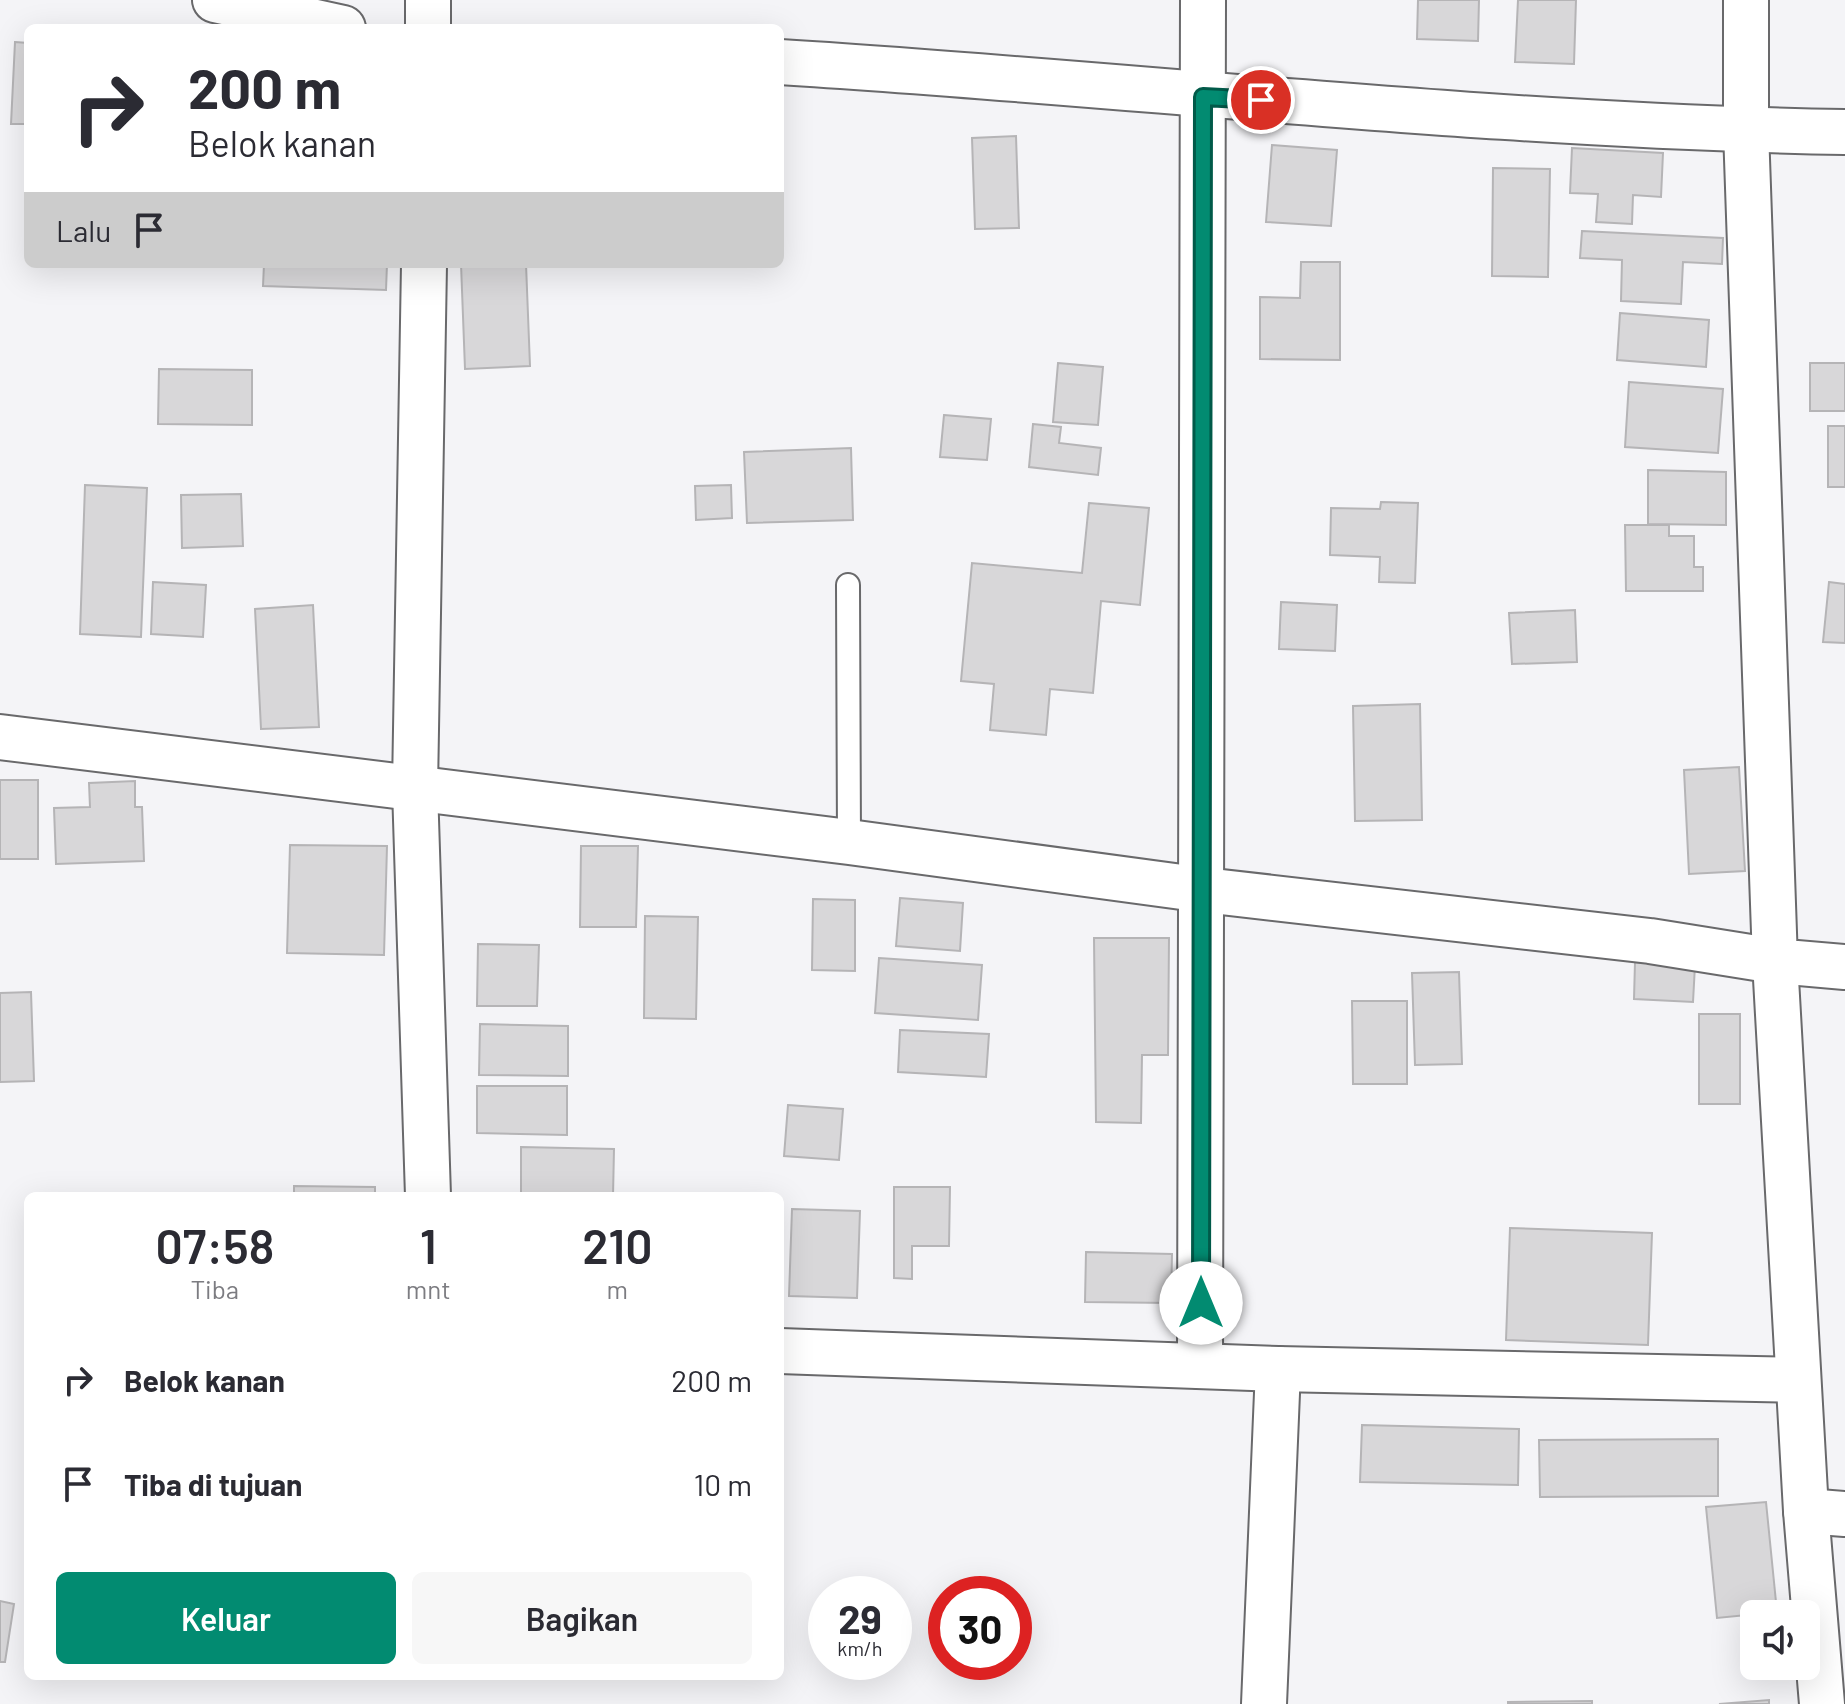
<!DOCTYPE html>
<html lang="id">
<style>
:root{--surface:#fff;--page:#f7f7f7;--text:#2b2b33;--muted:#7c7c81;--accent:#028b71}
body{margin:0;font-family:Barlow,sans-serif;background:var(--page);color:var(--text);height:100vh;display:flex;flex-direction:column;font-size:30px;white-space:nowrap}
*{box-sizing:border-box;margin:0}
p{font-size:26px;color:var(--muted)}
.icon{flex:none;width:44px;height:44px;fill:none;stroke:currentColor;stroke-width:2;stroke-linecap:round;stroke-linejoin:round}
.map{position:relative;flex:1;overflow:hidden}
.side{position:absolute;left:24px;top:1192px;width:760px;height:488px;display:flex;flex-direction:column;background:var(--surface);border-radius:12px;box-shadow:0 8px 32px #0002}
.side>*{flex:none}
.hud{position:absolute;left:24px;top:24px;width:760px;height:244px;border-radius:12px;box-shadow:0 8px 32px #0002;background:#fff;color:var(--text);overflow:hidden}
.buttons{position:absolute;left:1740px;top:1600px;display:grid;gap:16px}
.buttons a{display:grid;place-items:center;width:80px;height:80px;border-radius:12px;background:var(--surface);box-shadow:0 8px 32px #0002;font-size:40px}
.speed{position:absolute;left:808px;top:1576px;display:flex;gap:16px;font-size:40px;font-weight:700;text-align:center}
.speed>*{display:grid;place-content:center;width:104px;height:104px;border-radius:50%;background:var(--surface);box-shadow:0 8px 32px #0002;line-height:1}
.speed small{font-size:20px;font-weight:400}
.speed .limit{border:12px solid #d22;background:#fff;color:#111}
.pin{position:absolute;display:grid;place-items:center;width:68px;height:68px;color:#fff;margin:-34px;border:4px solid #fff;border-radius:50%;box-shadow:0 2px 8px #0007}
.me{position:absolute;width:88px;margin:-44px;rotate:0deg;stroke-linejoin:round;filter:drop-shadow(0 0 6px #0008)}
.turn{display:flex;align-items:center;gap:28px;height:168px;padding:0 32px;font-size:36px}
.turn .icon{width:104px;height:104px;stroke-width:2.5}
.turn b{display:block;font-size:56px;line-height:68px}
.then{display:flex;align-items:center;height:76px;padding:0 32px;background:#0003;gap:16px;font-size:30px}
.eta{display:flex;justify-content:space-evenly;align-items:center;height:136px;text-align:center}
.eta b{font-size:48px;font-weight:600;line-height:56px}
.action{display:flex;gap:16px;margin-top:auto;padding:16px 32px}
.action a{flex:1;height:92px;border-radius:12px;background:var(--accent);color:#fff;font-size:32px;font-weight:600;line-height:92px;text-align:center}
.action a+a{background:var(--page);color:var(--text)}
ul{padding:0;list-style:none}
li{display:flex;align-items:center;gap:24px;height:104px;padding:0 32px}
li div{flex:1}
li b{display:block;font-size:30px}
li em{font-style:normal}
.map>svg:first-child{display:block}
.building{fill:#d8d7d9;stroke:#b5b4b6;stroke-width:2}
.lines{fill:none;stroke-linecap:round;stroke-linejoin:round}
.service-casing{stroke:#69696b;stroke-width:26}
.minor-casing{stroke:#69696b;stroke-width:48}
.tertiary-casing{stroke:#69696b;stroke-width:48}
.service{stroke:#fff;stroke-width:22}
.minor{stroke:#fff;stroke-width:44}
.tertiary{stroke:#fff;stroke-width:44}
.route-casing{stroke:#015a49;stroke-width:20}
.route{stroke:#028b71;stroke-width:14}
</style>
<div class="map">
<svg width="1845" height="1704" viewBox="0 0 1845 1704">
<rect width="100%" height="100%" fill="#f4f4f7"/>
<g class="building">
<polygon points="1418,0 1479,0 1478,41 1417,39"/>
<polygon points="1518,0 1576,0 1574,64 1515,62"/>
<polygon points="15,42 28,43 28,124 11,124"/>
<polygon points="1016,136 1019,228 975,229 972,138"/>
<polygon points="1272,145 1337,150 1331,226 1266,222"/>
<polygon points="1572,148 1663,153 1661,197 1633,195 1632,224 1596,222 1598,194 1570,193"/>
<polygon points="1493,168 1550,169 1548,277 1492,276"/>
<polygon points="1582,231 1723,238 1722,264 1683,262 1681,304 1621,301 1622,260 1580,258"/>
<polygon points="1301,262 1340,262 1340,360 1260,359 1260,297 1300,298"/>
<polygon points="264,264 387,264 386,290 263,286"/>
<polygon points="461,264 526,264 530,366 465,369"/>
<polygon points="1620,313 1709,320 1706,367 1617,360"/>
<polygon points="1058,363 1103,367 1098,425 1053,422"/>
<rect x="1810" y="363" width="35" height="48"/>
<polygon points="159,369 252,370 252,425 158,424"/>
<polygon points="1629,382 1723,389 1718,453 1625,447"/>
<polygon points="944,415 991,419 987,460 940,457"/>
<polygon points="1033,424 1061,427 1059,443 1101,448 1098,475 1029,467"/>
<rect x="1828" y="426" width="17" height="61"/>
<polygon points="851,448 853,520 747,523 744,452"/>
<polygon points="1648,470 1726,472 1726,525 1648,524"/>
<polygon points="85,485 147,488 141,637 80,634"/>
<polygon points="731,485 732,518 696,520 695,486"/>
<polygon points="241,494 243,546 182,548 181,495"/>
<polygon points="1381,502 1418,503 1415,583 1379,582 1380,557 1330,555 1331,508 1380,509"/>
<polygon points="1089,503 1149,508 1140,605 1101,601 1093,693 1050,689 1046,735 990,730 994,684 961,681 972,563 1082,573"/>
<polygon points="1625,525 1669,525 1669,536 1694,536 1694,567 1703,567 1703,591 1626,591"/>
<polygon points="153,582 206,585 203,637 151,634"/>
<polygon points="1829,582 1845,584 1845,643 1823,642"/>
<polygon points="1281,602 1337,605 1335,651 1279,649"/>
<polygon points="313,605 319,727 261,729 255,609"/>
<polygon points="1575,610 1577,662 1512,664 1509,613"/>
<polygon points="1420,704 1422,820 1355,821 1353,706"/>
<polygon points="1739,767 1745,871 1689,874 1684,770"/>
<rect x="0" y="780" width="38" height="79"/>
<polygon points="135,781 135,807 142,807 144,861 56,864 54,808 90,807 89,783"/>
<polygon points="290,845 387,846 384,955 287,953"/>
<polygon points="581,846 638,846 636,927 580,927"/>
<polygon points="900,898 963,903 960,951 896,946"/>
<polygon points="813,899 855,900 855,971 812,970"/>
<polygon points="645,916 698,917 696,1019 644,1018"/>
<polygon points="1094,938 1169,938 1168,1055 1142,1055 1141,1123 1096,1122"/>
<polygon points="478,944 539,945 537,1006 477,1006"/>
<polygon points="879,958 982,965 978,1020 875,1013"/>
<polygon points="1635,962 1695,965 1693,1002 1634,999"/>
<polygon points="1459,972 1462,1064 1415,1065 1412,973"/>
<polygon points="31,992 34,1081 0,1082 0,993"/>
<polygon points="1352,1001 1407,1001 1407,1084 1353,1084"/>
<rect x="1699" y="1014" width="41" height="90"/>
<polygon points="480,1024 568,1026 568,1076 479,1075"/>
<polygon points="900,1030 989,1034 986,1077 898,1072"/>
<polygon points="477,1086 567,1086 567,1135 477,1133"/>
<polygon points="788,1105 843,1109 839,1160 784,1156"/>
<polygon points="521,1147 614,1149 613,1196 521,1196"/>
<polygon points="294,1186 375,1187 375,1196 294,1196"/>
<polygon points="894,1187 950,1187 949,1246 912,1246 912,1279 894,1278"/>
<polygon points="792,1209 860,1211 857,1298 789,1296"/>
<polygon points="1510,1228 1652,1233 1648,1345 1506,1340"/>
<polygon points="1086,1252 1172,1254 1171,1303 1085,1302"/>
<polygon points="1362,1425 1519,1429 1518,1485 1360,1482"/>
<polygon points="1718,1439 1718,1496 1540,1497 1539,1440"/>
<polygon points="1766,1502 1777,1612 1717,1618 1706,1507"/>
<polygon points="0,1601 14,1604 5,1662 0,1662"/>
<polygon points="1769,1700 1769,1704 1719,1704"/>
<polygon points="1592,1701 1592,1704 1508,1704 1508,1702"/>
</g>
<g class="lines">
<g class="service-casing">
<polyline id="service" points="848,585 849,842"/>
</g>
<g class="minor-casing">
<g id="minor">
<polyline points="215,0 343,28"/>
<polyline points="428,0 428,28"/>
<polyline points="1746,0 1746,130 1775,961 1845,967"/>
<path d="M780 62C1135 84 1489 126 1845 132"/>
<polyline points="424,264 415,788 428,1196"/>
<polyline points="780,1351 1278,1369 1798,1380"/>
<polyline points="1200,1366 1203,0"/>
<polyline points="1806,1511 1845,1514"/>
<polyline points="1264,1704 1278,1369"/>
</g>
</g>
<g class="tertiary-casing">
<polyline id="tertiary" points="0,737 849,842 1204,890 1650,941 1775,961 1806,1511 1822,1704"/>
</g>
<use href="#service" class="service"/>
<use href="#minor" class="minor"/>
<use href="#tertiary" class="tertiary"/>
</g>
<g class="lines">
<g class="route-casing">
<polyline id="route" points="1201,1303 1203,97 1261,100"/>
</g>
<use href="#route" class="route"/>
</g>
</svg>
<div class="buttons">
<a><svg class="icon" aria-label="sound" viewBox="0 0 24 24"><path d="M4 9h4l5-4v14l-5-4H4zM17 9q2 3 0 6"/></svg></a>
</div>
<div class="speed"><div>29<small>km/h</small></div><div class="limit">30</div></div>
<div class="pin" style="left:1261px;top:100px;background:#d93025"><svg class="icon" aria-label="arrive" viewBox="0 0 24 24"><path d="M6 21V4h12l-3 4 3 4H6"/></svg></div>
<svg class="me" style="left:1201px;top:1303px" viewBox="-20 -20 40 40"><circle r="19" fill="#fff"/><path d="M0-13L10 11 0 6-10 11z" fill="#028b71"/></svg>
<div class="hud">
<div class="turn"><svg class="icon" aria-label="right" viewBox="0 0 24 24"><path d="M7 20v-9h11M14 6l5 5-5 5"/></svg><div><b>200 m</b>Belok kanan</div></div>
<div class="then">Lalu<svg class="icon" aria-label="arrive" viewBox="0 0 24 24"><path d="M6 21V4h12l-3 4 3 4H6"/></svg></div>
</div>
<section class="side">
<div class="eta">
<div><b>07:58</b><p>Tiba</p></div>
<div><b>1</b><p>mnt</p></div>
<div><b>210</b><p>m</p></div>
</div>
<ul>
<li><svg class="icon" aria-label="right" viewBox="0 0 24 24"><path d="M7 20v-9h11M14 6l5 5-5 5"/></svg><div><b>Belok kanan</b></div><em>200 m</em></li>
<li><svg class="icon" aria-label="arrive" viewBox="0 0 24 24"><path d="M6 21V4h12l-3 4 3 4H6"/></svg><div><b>Tiba di tujuan</b></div><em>10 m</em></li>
</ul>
<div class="action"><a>Keluar</a><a>Bagikan</a></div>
</section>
</div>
